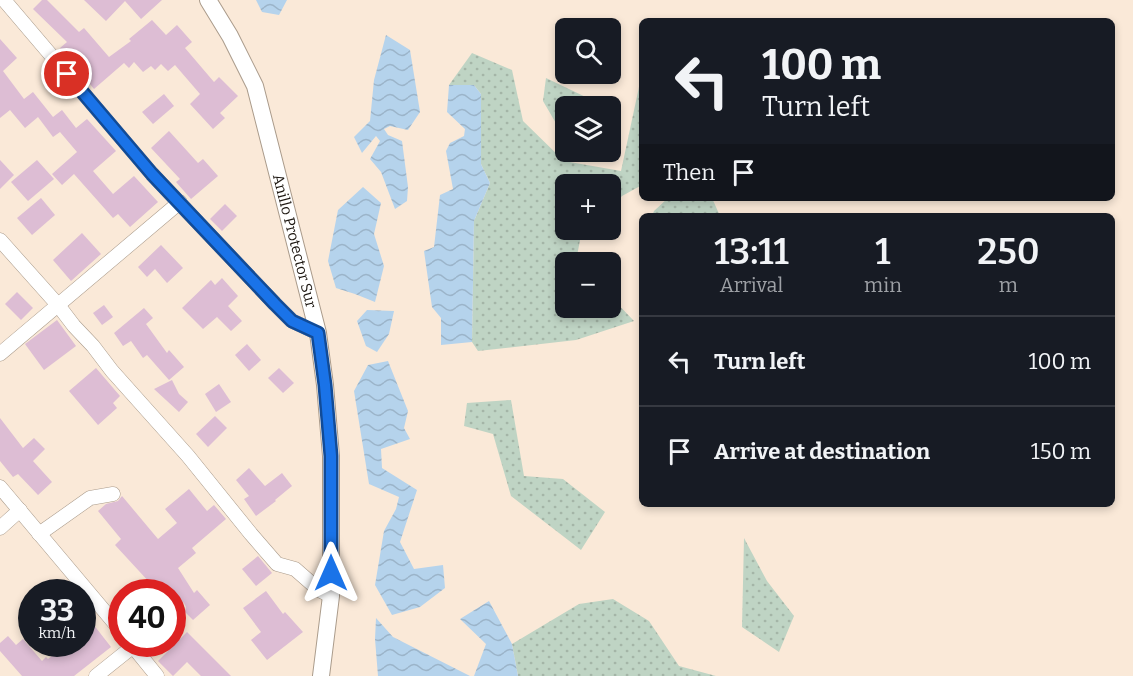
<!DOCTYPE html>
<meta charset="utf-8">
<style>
:root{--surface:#171b24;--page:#242831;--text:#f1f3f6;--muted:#9ea1a6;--line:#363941}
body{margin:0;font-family:Bitter,serif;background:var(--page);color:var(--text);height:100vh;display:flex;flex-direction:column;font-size:22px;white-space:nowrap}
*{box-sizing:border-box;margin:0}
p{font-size:20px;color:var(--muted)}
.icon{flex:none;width:33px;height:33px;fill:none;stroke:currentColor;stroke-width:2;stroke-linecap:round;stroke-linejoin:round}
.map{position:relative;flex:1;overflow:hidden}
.side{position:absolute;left:639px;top:213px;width:476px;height:294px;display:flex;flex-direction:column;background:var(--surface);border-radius:9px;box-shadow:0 3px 9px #0003}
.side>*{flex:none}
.hud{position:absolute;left:639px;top:18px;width:476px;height:183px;border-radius:9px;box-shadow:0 3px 9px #0003;background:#171b24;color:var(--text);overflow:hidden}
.tools{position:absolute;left:555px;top:18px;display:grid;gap:12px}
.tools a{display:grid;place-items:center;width:66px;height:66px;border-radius:9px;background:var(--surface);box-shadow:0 3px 9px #0003;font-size:30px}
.speed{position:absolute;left:18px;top:579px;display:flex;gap:12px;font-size:30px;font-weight:700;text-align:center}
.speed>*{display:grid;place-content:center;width:78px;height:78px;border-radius:50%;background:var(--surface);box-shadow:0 3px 9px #0003;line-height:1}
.speed small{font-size:15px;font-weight:400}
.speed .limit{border:9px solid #d22;background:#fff;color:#111}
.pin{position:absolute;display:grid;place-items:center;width:51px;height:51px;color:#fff;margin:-26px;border:3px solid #fff;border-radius:50%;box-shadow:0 2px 6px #0007}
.me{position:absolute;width:66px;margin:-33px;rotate:0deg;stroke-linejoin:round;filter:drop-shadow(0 0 4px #0008)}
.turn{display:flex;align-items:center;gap:21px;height:126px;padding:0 24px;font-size:27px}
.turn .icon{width:78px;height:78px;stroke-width:2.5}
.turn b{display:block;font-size:42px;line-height:51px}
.then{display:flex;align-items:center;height:57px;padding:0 24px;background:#0003;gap:12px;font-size:22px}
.eta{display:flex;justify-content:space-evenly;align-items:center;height:102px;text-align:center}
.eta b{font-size:36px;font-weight:600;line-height:42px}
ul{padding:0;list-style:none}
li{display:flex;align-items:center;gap:18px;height:90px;padding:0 24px;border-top:2px solid var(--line)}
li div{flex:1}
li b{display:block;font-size:22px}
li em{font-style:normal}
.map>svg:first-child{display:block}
.grass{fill:url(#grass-dots)}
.water{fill:url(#water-waves)}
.building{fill:#ddbdd4}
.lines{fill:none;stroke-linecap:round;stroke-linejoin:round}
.minor-casing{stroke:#aa9b8b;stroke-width:15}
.tertiary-casing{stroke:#aa9b8b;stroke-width:18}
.minor{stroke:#fff;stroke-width:14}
.tertiary{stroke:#fff;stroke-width:16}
.route-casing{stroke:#114b97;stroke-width:15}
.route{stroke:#1a73e8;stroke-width:10}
.labels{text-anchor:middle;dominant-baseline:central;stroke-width:4.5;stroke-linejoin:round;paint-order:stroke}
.street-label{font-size:15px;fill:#1d1711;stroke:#fae9d8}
</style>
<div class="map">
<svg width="1133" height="676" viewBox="0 0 1133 676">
<defs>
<pattern id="grass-dots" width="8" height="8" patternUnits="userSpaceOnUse" patternTransform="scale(1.5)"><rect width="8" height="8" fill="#bfd4c4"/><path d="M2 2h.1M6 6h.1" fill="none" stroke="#a4b5a7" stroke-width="1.8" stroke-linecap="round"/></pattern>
<pattern id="water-waves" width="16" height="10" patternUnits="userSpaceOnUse" patternTransform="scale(1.5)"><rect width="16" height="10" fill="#b5d3ec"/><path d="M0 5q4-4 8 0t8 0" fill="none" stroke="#9bb4c9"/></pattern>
</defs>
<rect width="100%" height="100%" fill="#fae9d8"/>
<g class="grass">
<polygon points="472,53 512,70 523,121 564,161 621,171 639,87 642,86 642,185 622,196 611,209 610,184 566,184 566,230 582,230 576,261 577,262 566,262 566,308 610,308 611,297 634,321 576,340 478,351 472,342 474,221 490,183 481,164 481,94 474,85 449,85"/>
<polygon points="546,78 594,101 615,108 615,142 611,141 610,106 566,106 565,137 564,137 543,101"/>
<polygon points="668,198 712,198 720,216 652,216 654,211"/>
<polygon points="511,400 524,476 563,479 605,512 581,550 511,496 493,434 464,426 467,403"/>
<polygon points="744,538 767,581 794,616 779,652 742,627"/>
<polygon points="613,599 649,621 679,666 716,676 518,676 512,644 579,604"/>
</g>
<g class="water">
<polygon points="256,0 287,0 279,15 262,12"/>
<polygon points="386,35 410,50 420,112 408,130 390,126 384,129 388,135 402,141 408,187 407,201 395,209 381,172 370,159 380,141 376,136 362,153 354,137 370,121 374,80"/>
<polygon points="449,85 474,85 481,94 481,164 490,183 474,221 472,342 441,345 441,318 432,307 424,251 434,247 440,195 453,189 446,151 450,143 464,136 465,129 447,112"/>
<polygon points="363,187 381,203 374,234 384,266 375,302 355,294 336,288 328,261 338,210"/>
<polygon points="367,310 394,311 389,334 377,352 366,346 357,321"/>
<polygon points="388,361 408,411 404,428 410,439 381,449 382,468 417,490 400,542 414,569 443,565 445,588 420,607 392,615 375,585 384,531 396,509 399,497 369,484 354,391 368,365"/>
<polygon points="489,601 512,644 518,676 474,676 486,644 460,619"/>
<polygon points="376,618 393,637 470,676 378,676 375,639"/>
</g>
<g class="building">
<polygon points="42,0 47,0 79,32 84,28 109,57 131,41 129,39 152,20 166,35 177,25 192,42 185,48 214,82 219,77 238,96 220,113 225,118 213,129 190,104 200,94 175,65 168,71 161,64 155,70 151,66 143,72 134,62 129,68 124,63 94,89 60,48 67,42 33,9"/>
<polygon points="84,0 162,0 141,19 125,1 106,21"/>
<polygon points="0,39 17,58 3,71 24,99 33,92 53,117 62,110 76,128 87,119 116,151 93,171 113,194 134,176 158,202 130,227 118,214 113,218 74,174 62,185 52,174 77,152 60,132 53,137 38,117 25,128 10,110 0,118"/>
<polygon points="164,94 174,106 153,124 142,112"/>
<polygon points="169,131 198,163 203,159 218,176 191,199 176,182 180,179 151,148"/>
<polygon points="0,160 14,175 0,189"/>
<polygon points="37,160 54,179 28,201 11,182"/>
<polygon points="41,198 55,215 32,235 17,218"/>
<polygon points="225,204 237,216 222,231 210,219"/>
<polygon points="82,233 101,254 71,281 53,260"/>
<polygon points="161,245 183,268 167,283 155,269 147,277 138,267"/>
<polygon points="222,278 238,296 228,306 242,321 231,331 217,317 203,329 182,308 211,280 215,285"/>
<polygon points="17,292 33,308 21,320 5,304"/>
<polygon points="104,305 113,317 102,325 93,313"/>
<polygon points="144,308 153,318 146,324 167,353 169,350 184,367 169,380 147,355 143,358 131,341 123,346 114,333"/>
<polygon points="57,320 76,346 44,370 25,344"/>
<polygon points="247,344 261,360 249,371 235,355"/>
<polygon points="96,368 120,396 113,403 117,408 98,425 69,391"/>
<polygon points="279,368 294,383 283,393 268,378"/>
<polygon points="172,380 179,394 188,402 179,412 154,389"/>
<polygon points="219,384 231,402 216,412 205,394"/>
<polygon points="215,416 227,428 208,447 196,434"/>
<polygon points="0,418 23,448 34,438 45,449 33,461 52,482 38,495 18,474 13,477 0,461"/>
<polygon points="249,468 264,485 265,486 282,473 292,486 275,500 276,501 256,516 244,499 249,496 236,480"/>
<polygon points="189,489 207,511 214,505 226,519 192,548 196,553 178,568 194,593 197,590 210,605 193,620 185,612 186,607 184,603 180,600 175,600 174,598 173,599 172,592 141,592 151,584 115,545 121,539 98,511 106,504 118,501 122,496 158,539 177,523 165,509"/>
<polygon points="258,556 272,573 256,586 242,569"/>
<polygon points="266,591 283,614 285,612 303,632 267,660 251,640 261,632 243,608"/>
<polygon points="93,624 111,647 74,676 22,676 0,651 0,643 8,636 16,645 23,639 42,661 46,657 48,659 67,644 82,644 82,632"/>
<polygon points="187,632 231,676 201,676 187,662 173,676 158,661"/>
</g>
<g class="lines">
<g class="minor-casing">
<g id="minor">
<polyline points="4,0 152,174 275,304 292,321 318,333"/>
<polyline points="0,240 58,305 74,326 93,346 112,371 188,456 251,534 277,564 295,569 319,590 331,596"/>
<polyline points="0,354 180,202"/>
<polyline points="0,487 122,632"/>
<polyline points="0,528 20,510"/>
<polyline points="39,534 90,498 113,494"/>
<polyline points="172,613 177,609"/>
<polyline points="131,644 157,676"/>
<polyline points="96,676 136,644"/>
</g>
</g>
<g class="tertiary-casing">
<g id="tertiary">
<path id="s1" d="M208 0 230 36 255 86 318 333 325 385 331 456V596L321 676"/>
</g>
</g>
<use href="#minor" class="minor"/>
<use href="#tertiary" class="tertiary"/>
</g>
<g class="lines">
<g class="route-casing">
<polyline id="route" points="67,74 152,174 275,304 292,321 318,333 325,385 331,456 331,573"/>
</g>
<use href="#route" class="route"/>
</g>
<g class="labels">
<g class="street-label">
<text stroke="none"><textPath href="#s1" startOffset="258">Anillo Protector Sur</textPath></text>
</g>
</g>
</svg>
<div class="tools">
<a><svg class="icon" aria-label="search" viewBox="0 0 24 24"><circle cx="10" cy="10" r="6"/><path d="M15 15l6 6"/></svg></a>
<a><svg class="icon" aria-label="layers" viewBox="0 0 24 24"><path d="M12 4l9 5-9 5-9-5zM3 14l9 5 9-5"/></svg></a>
<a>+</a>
<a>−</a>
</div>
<div class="speed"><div>33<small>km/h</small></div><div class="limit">40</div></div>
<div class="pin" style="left:67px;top:74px;background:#d93025"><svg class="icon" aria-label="arrive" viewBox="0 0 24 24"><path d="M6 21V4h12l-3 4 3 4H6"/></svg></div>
<svg class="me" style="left:331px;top:573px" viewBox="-20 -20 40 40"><path d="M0-17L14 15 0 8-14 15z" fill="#1a73e8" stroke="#fff" stroke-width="4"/></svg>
<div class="hud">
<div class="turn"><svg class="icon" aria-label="left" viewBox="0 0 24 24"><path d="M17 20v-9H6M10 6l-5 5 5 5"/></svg><div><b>100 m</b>Turn left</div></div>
<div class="then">Then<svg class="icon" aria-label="arrive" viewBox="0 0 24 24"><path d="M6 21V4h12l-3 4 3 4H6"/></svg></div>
</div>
<section class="side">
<div class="eta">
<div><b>13:11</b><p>Arrival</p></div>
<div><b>1</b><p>min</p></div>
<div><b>250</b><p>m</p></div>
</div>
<ul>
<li><svg class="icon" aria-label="left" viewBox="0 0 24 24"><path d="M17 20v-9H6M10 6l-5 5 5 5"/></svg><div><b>Turn left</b></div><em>100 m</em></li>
<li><svg class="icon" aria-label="arrive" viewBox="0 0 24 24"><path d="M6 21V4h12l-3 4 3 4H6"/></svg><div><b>Arrive at destination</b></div><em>150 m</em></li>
</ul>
</section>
</div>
